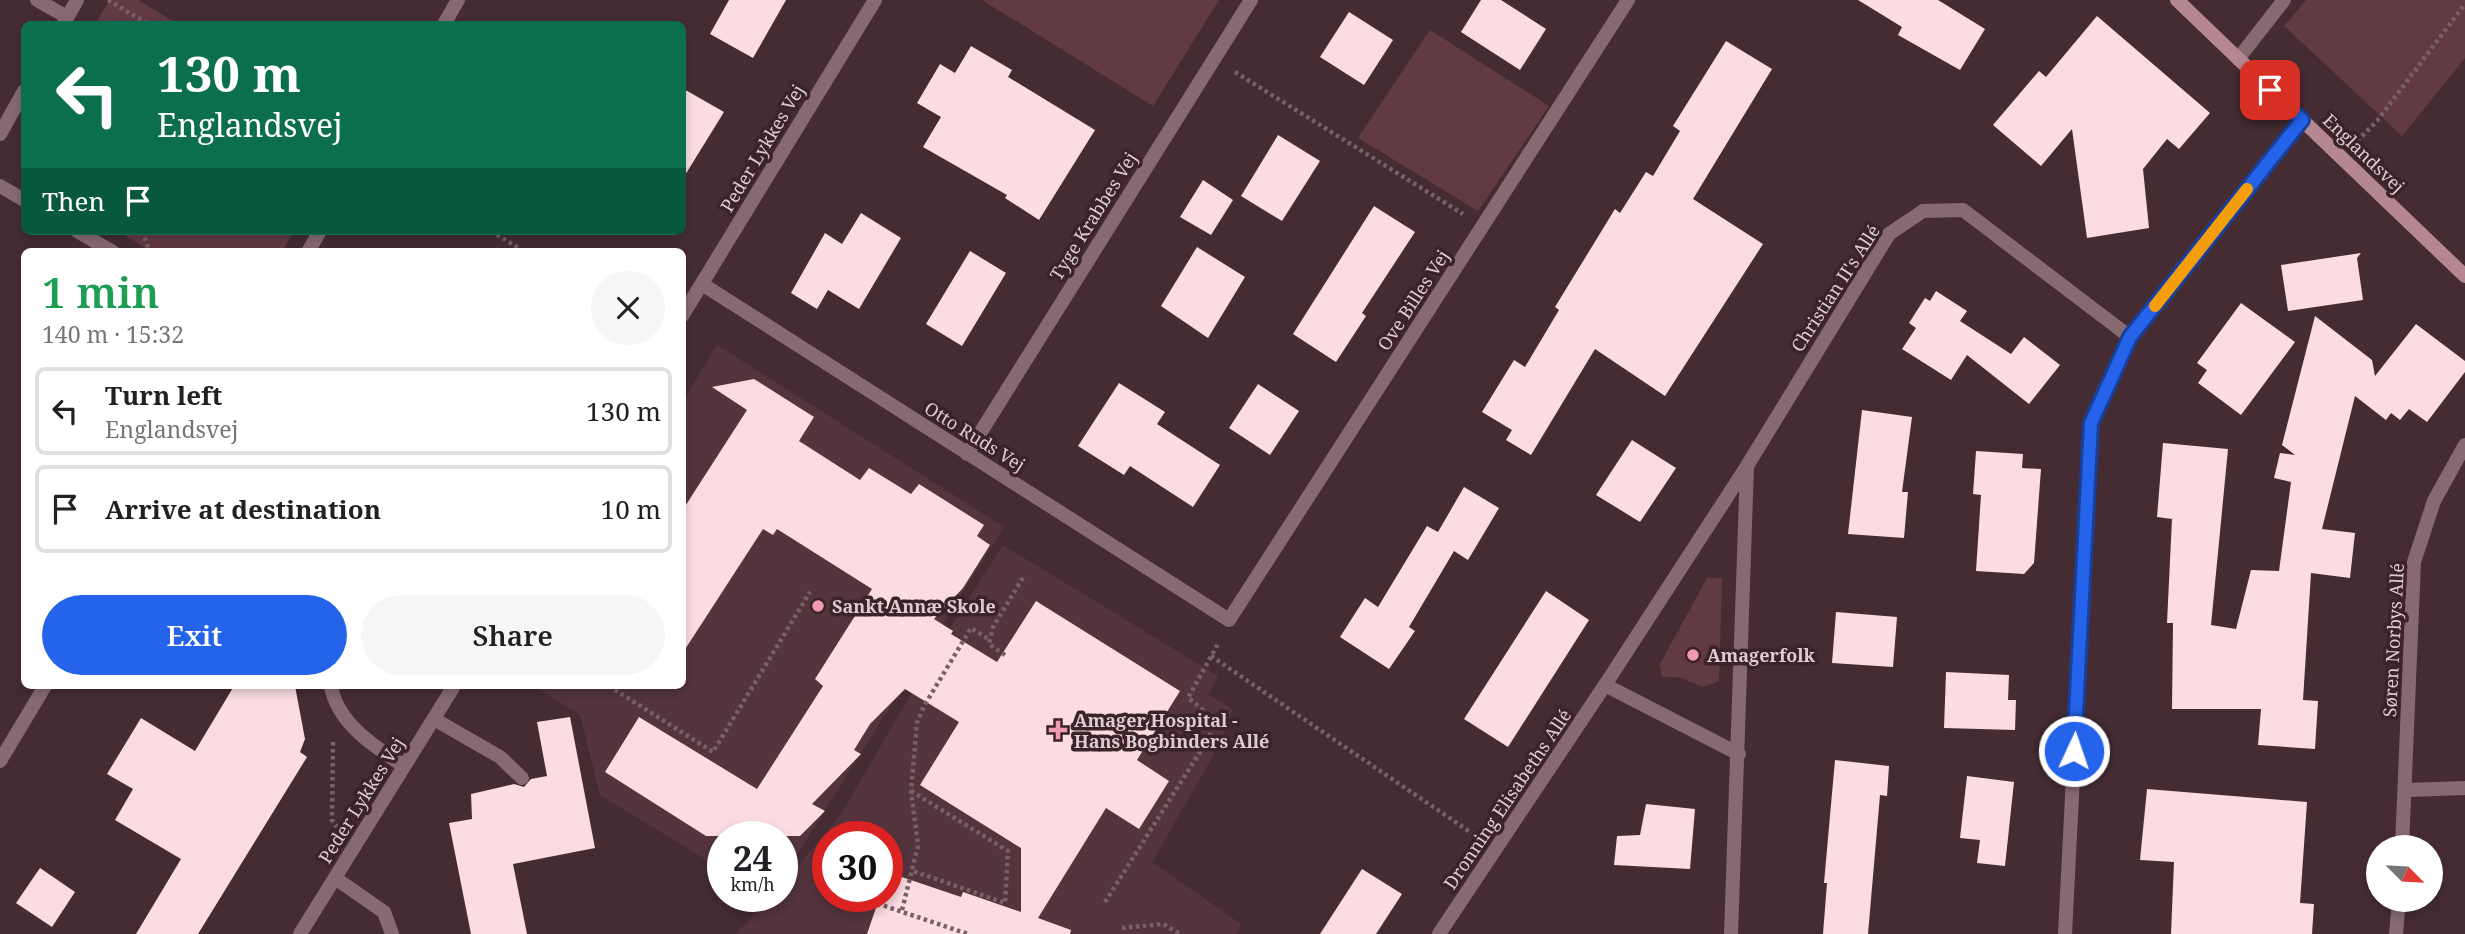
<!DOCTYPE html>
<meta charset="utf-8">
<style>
:root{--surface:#fff;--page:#f6f6f6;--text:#202124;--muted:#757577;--line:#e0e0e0;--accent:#2563eb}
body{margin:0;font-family:"Noto Serif",serif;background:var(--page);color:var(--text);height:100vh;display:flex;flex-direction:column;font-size:26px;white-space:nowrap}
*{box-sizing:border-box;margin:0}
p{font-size:23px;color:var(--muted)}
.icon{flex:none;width:38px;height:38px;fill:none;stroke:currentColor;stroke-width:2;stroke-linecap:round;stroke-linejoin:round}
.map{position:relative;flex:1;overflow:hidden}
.side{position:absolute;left:21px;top:248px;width:665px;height:441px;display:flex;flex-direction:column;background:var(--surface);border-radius:10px;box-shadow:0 4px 10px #0003}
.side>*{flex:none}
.banner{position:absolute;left:21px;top:21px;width:665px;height:214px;border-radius:10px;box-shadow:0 4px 10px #0003;background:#0b6e4f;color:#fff;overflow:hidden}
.needle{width:46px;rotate:114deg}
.fabs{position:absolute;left:2366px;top:835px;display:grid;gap:14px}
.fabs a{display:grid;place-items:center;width:77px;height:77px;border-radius:50%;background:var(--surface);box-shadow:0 4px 10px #0003;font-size:35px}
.speed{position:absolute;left:707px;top:821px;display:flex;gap:14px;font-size:35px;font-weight:700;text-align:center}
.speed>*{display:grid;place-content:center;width:91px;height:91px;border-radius:50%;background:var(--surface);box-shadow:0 4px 10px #0003;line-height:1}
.speed small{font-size:18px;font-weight:400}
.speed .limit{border:10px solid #d22;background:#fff;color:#111}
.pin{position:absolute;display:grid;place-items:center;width:60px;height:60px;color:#fff;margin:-30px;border-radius:14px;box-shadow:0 4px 10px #0006}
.me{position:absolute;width:77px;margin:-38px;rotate:3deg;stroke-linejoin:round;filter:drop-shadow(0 0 5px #0008)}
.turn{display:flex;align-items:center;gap:24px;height:147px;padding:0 21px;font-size:32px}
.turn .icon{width:91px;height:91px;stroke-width:2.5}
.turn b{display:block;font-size:49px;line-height:60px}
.then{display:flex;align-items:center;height:66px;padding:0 21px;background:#0003;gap:14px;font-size:26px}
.round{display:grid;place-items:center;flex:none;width:74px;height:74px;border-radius:37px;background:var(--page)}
.headline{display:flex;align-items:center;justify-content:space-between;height:119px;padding:0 21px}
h1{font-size:42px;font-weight:600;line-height:52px;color:#1e9e55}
.primary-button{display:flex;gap:14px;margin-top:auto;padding:14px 21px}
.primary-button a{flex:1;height:80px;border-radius:42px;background:var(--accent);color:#fff;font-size:28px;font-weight:600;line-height:80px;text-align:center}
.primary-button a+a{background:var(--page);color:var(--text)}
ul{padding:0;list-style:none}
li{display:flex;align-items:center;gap:21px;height:88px;margin:0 14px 10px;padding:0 7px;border:4px solid var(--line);border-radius:10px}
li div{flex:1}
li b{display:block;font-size:26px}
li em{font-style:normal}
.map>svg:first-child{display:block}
.built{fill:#54343d;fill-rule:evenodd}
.green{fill:#613a44}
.building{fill:#fadce2}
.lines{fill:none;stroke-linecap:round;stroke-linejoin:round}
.path{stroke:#776066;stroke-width:4.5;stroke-dasharray:3.5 3.5;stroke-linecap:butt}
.lane{stroke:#876a71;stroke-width:14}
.street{stroke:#876a71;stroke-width:14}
.secondary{stroke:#b58792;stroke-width:14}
.route-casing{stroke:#184099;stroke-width:18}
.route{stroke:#2563eb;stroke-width:12}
.slow{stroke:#f59e0b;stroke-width:12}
.poi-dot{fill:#f19ab1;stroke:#3b2329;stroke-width:2.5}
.labels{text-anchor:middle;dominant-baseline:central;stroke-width:7;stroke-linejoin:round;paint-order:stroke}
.street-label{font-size:18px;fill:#ddccd0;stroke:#3b2329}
.poi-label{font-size:18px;font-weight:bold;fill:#ddccd0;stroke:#3b2329;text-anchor:start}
</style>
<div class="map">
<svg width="2465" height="934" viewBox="0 0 2465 934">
<rect width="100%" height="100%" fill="#452c33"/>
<g class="built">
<polygon points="717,345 1004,527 782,878 782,836 723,836 723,870 600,795 580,715 533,686 682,686 683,401"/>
<path d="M1003 545 1218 676 1208 694 1233 710 1217 749 1152 862 1241 924 1237 934H736L769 899 765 896H782V885L841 814 945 636ZM828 836H887V896H828Z"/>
</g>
<g class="green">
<polygon points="110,0 138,0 178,24 95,24"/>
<polygon points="982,0 1219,0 1153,106"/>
<polygon points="2306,0 2465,0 2465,58 2402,136 2284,26"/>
<polygon points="1430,30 1549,106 1478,211 1358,138"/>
<polygon points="118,231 294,231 282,252 152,252"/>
<polygon points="1707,578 1722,578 1719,681 1703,687 1678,677 1662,677 1660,664"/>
</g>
<g class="building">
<polygon points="729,0 786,0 753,58 710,34"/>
<polygon points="1481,0 1501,0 1546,29 1520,70 1461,32"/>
<polygon points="1858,0 1938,0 1985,29 1960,70 1898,35 1902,27"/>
<polygon points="1349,12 1393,40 1364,85 1320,57"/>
<polygon points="2097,16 2210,113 2179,149 2167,139 2143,169 2149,228 2087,238 2072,129 2041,166 1993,125 2039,71 2046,77"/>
<polygon points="1726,41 1772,69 1693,199 1763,244 1665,396 1595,349 1531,455 1506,440 1512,430 1482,412 1514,360 1525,367 1559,310 1555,307 1615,209 1620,213 1646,172 1653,176 1680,131 1673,126"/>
<polygon points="971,46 1012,70 1008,77 1095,130 1039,220 1005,198 1007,195 923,147 941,117 917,103 940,64 955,73"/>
<polygon points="682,88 724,112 682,180"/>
<polygon points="1278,135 1320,161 1282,221 1241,196"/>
<polygon points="1203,180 1233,200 1211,235 1180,217"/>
<polygon points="1374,206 1415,232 1362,313 1366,316 1336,362 1293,334"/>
<polygon points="861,213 901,238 859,309 828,290 817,309 791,293 825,233 842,244"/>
<polygon points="1197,247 1245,277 1208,338 1161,306"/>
<polygon points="970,251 1006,273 962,346 926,324"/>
<polygon points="2361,253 2357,258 2363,300 2288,311 2281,265"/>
<polygon points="1936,291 1967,311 1960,321 2011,354 2024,337 2060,365 2029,404 1967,355 1951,380 1902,349 1916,328 1909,323 1925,298 1930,301"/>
<polygon points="2241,303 2295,342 2241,415 2198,383 2207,370 2197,363"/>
<polygon points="2315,316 2372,360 2375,376 2416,324 2465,361 2465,372 2427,422 2409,409 2400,420 2391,413 2386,420 2355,396 2322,529 2355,533 2350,578 2311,573 2303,700 2318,701 2315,749 2258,745 2261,709 2172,709 2173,623 2167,623 2172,519 2157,517 2163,443 2228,449 2211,625 2236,629 2251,570 2279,571 2291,482 2274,478 2280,453 2295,455 2282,445"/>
<polygon points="754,379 814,417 799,441 860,480 869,468 911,494 919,484 984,525 977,536 990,545 963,588 934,619 953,631 951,634 997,662 1036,601 1180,691 1137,760 1169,781 1139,829 1106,808 1038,918 1071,930 1070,934 867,934 880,896 887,896 890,873 961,897 963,892 1021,912 1021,848 920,785 959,722 905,689 870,724 854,750 861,754 812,804 825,811 800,836 706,836 605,772 639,717 757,789 823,686 815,679 872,589 777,529 773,535 763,529 682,654 682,511 747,410 712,387"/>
<polygon points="1119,383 1165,412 1157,424 1220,465 1193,507 1130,466 1124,475 1078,446"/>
<polygon points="1258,384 1299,411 1270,455 1229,428"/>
<polygon points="1862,410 1912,417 1902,492 1908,492 1904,538 1848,534"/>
<polygon points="1632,440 1676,468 1640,522 1596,495"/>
<polygon points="1976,451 2023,454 2022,468 2041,469 2034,563 2024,574 1976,571 1981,495 1973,494"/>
<polygon points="1464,487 1499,508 1468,560 1454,551 1409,627 1415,631 1389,669 1340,637 1365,598 1378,607 1427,526 1438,532"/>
<polygon points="1546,591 1589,620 1508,747 1464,719"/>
<polygon points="1836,612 1897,617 1893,667 1832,663"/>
<polygon points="1946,672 2009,675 2008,700 2016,700 2015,730 1944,728"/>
<polygon points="234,686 295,686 305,739 300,752 307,757 198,934 136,934 181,859 115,820 133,789 107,774 141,718 195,751"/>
<polygon points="570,717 595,848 513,864 527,934 471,934 449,823 472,819 471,794 514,784 524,787 531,779 547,776 537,722"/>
<polygon points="1835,760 1889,766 1887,796 1880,795 1868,934 1823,934 1827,883 1824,883"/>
<polygon points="1967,776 2014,782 2005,866 1977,863 1980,840 1960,838"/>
<polygon points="2147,789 2307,802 2300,903 2314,904 2312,934 2171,934 2174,862 2140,860"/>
<polygon points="1646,804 1695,809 1690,869 1614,865 1617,836 1640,835"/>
<polygon points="40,868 75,892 52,927 16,903"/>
<polygon points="1362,869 1402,894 1376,934 1320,934"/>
</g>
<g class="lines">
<g class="path">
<polyline points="108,0 148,24"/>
<polyline points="1235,72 1463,214"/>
<polyline points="2357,141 2377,121 2465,4"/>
<polyline points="142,231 150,252"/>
<polyline points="491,231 525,252"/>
<polyline points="1005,655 989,644 993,627 1024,576"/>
<polyline points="1211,656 1476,836"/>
<polyline points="609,686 713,752 810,592"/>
<polyline points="333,742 332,820 337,827"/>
<polyline points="911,791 1008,851 1005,903 913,871"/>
<polyline points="864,899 968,934"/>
<path d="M1105 902 1210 736C1214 718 1202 708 1188 698L1219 642"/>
<polyline points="902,910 918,846 911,791 917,723 924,706 971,628 990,640"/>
<polyline points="1122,928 1163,924 1180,934"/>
</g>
<polyline class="lane" points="434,719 500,757 522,778"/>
<g class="street">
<polyline points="37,0 67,17"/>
<polyline points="64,23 77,0"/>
<polyline points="444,24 458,0"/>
<polyline points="2238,59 2284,0"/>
<polyline points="0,134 24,91"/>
<polyline points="0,186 24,200"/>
<polyline points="77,231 113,252"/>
<polyline points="308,252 320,231"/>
<polyline points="702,284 1229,620 1628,0"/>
<polyline points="682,316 875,0"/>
<polyline points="967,454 1251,0"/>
<path d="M331 686C337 723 375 747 404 766"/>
<polyline points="1739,754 1605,685 1747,466 1889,234 1923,211 1963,210 2130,337"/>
<polyline points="0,761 45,686"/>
<polyline points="2407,790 2465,788"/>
<polyline points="2402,847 2414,562 2434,501 2465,445"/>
<polyline points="335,878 384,912 392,934"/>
<polyline points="300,934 454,686"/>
<polyline points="1439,934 1605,685"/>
<polyline points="1731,934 1747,467"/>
<polyline points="2065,934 2091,423 2130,337 2302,120"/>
<polyline points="2396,934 2399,900"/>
</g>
<polyline class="secondary" points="2177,0 2465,276"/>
</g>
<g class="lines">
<g class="route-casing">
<polyline id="route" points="2074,751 2091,423 2130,337 2302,120 2270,90"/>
</g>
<use href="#route" class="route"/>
<polyline class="slow" points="2155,306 2247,189"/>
</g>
<g class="poi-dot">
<circle cx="818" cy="606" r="7"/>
<circle cx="1693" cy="655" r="7"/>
<path d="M1054.5 719.5h7v7h7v7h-7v7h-7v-7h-7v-7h7z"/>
</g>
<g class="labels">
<g class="street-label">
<text transform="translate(762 148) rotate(-59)">Peder Lykkes Vej</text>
<text transform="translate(2364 153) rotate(44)">Englandsvej</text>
<text transform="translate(1093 216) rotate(-58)">Tyge Krabbes Vej</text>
<text transform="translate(1835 288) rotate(-57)">Christian II's Allé</text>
<text transform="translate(1413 300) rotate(-57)">Ove Billes Vej</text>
<text transform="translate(975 436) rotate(32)">Otto Ruds Vej</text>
<text transform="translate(2393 640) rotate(-87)">Søren Norbys Allé</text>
<text transform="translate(1507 799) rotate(-56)">Dronning Elisabeths Allé</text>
<text transform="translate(361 800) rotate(-58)">Peder Lykkes Vej</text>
</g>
<g class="poi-label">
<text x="832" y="606">Sankt Annæ Skole</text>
<text x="1707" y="655">Amagerfolk</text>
<text x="1074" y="720">Amager Hospital -<tspan x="1074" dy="21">Hans Bogbinders Allé</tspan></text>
</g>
</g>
</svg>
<div class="fabs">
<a><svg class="needle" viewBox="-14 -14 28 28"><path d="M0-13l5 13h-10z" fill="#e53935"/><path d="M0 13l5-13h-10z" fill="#757577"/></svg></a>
</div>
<div class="speed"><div>24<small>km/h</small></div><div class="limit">30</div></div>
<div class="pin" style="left:2270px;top:90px;background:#d93025"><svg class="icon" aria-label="arrive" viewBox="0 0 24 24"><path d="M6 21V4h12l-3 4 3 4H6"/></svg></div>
<svg class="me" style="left:2074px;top:751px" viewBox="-20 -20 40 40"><circle r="17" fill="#2563eb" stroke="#fff" stroke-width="3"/><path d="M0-11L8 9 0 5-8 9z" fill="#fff"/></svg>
<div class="banner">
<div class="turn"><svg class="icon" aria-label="left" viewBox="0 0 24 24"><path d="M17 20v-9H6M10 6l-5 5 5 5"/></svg><div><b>130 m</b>Englandsvej</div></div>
<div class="then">Then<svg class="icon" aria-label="arrive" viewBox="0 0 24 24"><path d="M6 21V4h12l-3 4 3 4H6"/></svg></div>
</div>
<section class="side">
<div class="headline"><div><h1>1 min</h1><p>140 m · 15:32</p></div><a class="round"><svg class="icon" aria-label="close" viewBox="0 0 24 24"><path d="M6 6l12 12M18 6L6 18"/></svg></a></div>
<ul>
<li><svg class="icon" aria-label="left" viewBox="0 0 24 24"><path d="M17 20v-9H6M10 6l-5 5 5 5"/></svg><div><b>Turn left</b><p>Englandsvej</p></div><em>130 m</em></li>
<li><svg class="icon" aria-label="arrive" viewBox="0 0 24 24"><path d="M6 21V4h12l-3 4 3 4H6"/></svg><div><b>Arrive at destination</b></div><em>10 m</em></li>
</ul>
<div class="primary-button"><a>Exit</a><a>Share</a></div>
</section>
</div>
